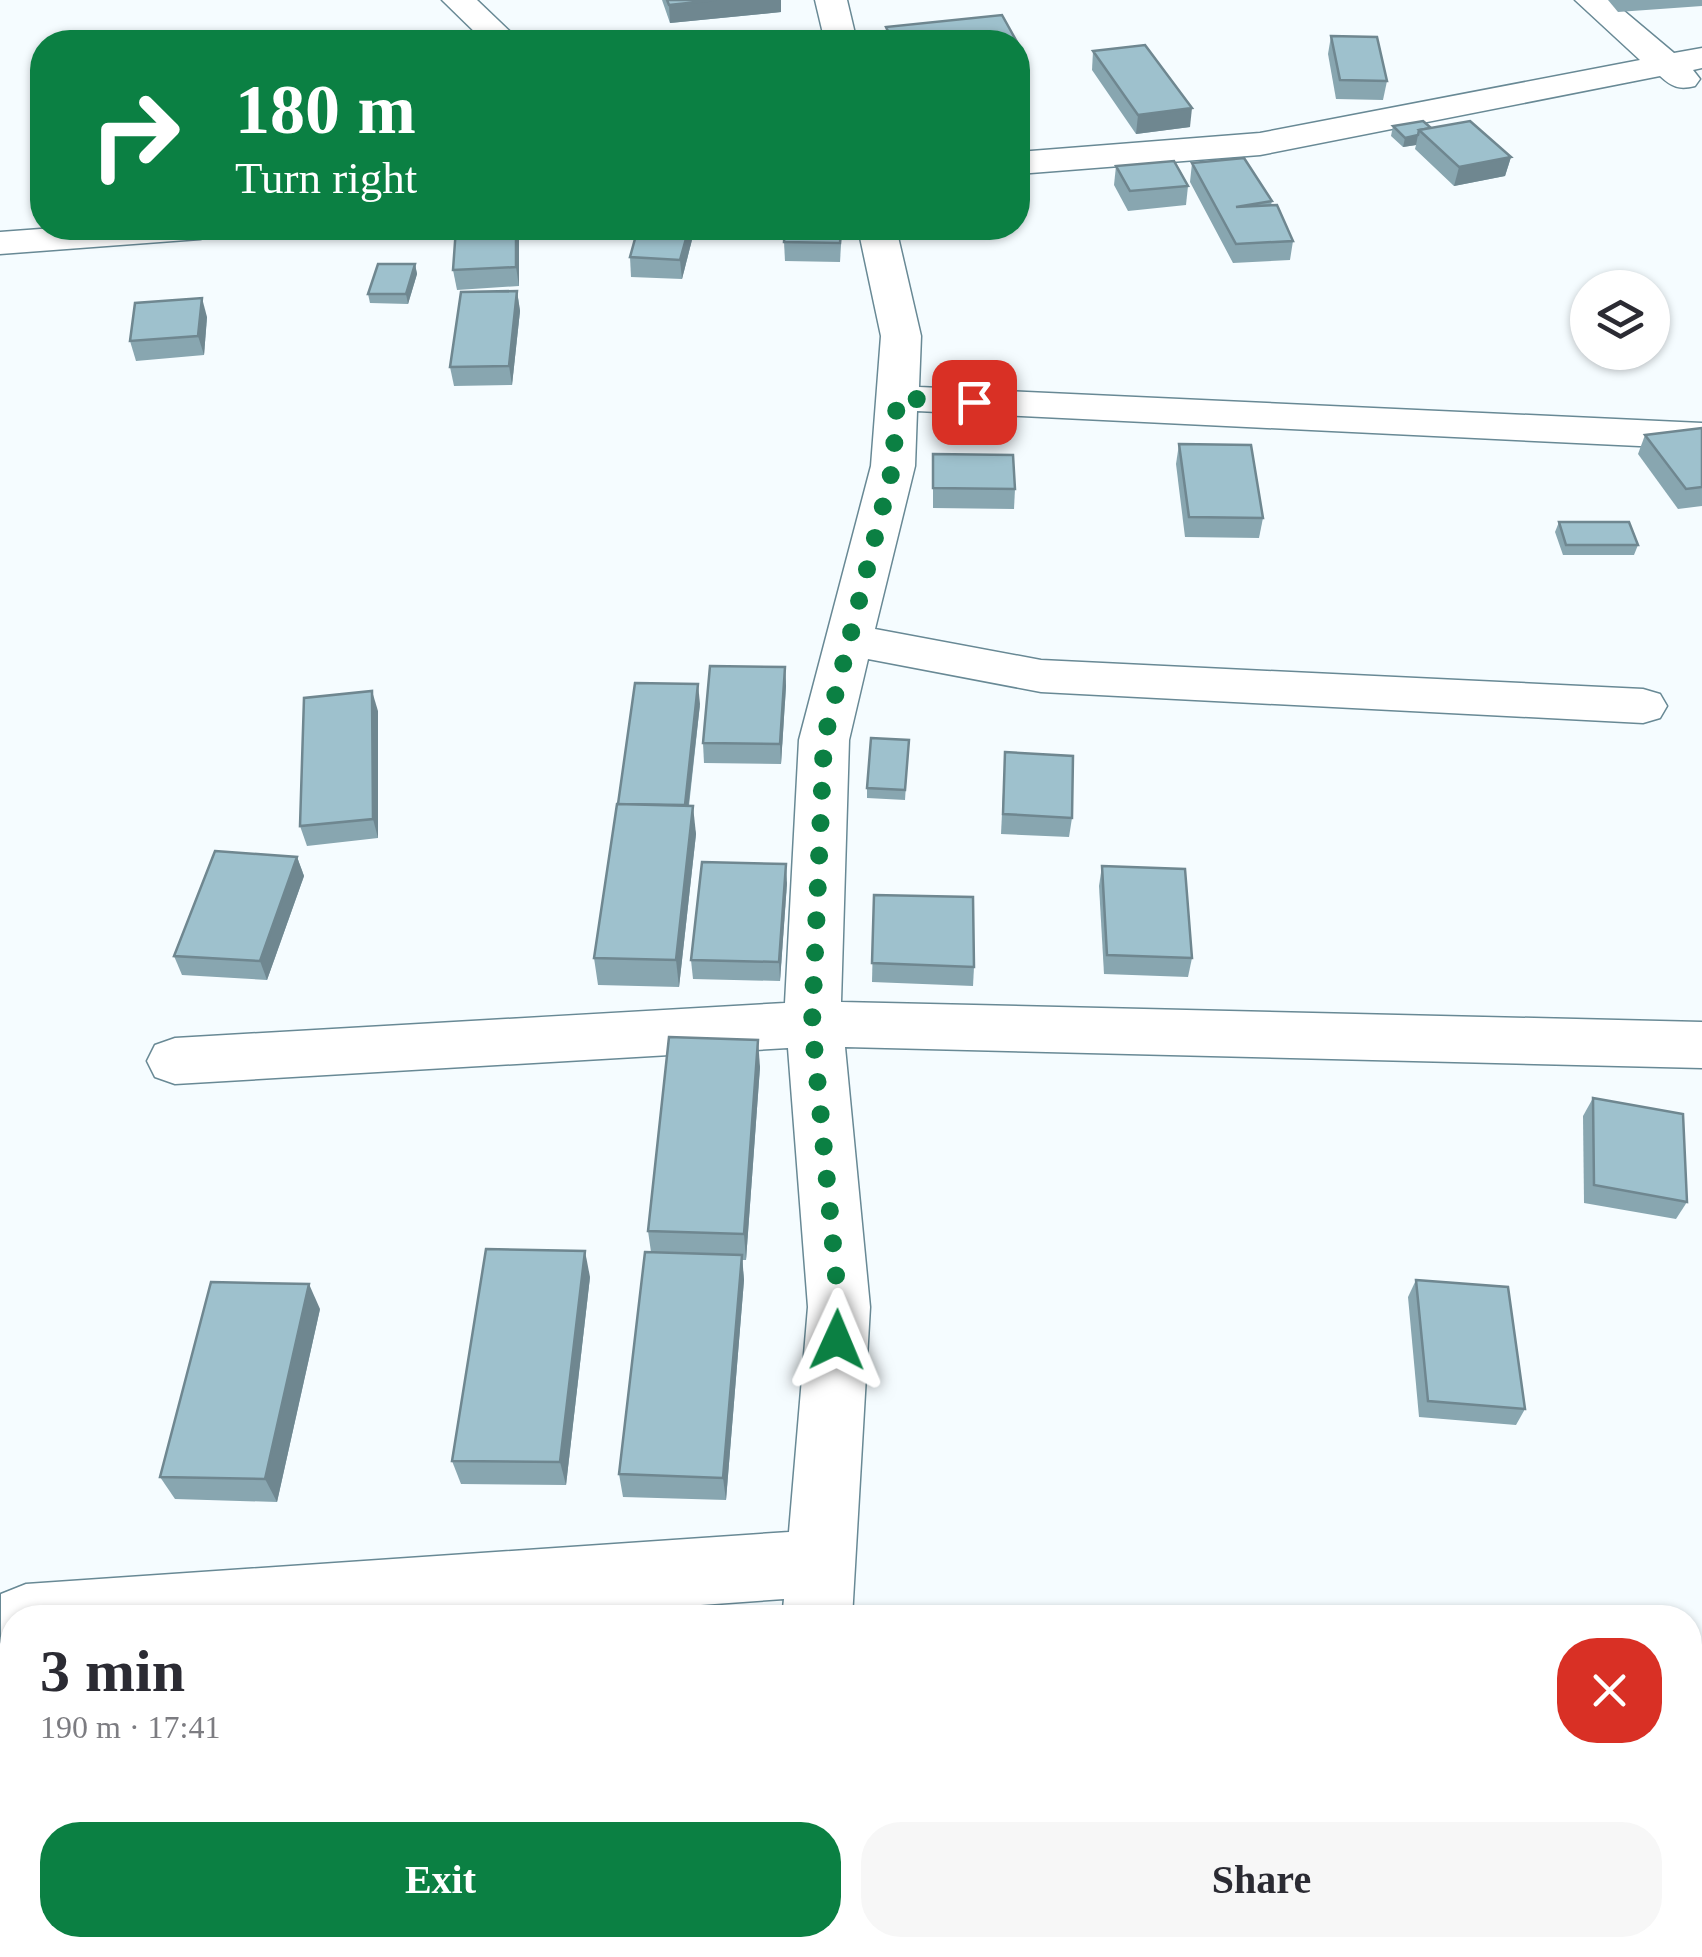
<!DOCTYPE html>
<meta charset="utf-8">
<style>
:root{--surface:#fff;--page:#f7f7f7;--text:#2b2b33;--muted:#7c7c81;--accent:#0b8043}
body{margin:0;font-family:Georgia,serif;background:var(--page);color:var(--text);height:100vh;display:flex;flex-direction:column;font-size:38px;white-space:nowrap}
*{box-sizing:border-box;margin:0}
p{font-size:32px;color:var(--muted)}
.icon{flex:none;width:55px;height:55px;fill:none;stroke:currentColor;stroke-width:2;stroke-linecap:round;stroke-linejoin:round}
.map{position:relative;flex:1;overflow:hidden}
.side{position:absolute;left:0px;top:1605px;width:1702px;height:352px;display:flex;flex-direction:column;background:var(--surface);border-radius:40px 40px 0 0;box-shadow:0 2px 8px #0004}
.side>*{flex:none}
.hud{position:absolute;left:30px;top:30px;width:1000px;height:210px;border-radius:40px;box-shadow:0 2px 8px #0004;background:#0b8043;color:#fff;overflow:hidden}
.fabs{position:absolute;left:1570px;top:270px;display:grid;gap:20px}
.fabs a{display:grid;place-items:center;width:100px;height:100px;border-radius:50%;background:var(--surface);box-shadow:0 2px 8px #0004;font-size:50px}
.pin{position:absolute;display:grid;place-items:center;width:85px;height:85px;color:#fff;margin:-42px;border-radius:20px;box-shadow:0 5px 15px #0006}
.me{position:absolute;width:110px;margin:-55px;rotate:1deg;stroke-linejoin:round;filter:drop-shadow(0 0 8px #0008)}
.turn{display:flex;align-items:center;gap:35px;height:210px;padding:0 40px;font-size:45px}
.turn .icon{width:130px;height:130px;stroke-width:2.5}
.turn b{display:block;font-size:70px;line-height:85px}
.round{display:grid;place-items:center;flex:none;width:105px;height:105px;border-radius:40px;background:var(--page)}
.overview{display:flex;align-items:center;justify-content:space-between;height:170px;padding:0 40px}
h1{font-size:60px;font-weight:600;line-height:75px}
.action{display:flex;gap:20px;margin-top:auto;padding:20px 40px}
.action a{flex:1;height:115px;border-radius:40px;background:var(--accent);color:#fff;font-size:40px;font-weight:600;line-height:115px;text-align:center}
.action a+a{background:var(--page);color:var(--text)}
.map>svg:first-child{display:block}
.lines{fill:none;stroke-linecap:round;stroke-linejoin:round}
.minor-casing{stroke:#688995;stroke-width:3}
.minor{fill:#fff;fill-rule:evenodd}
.wall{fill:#88a6b0}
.shaded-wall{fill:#6f8790}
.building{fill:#9ec1cd;stroke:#6f8790;stroke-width:2.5}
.route{stroke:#0b8043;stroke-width:18;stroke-dasharray:0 32.4}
</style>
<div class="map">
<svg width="1702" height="1957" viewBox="0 0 1702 1957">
<rect width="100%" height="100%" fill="#f5fcff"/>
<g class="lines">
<g class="minor-casing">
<g id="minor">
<polygon points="442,0 477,0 521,42 485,42"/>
<polygon points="815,0 847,0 857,42 825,42"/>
<path d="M1575 0H1611L1674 53 1702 48V68L1693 70 1700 79 1695 86C1679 90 1672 87 1660 76L1260 155 1018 174V152L1260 133 1640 60Z"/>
<polygon points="54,228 219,228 213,236 200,239 0,254 0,232"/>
<polygon points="858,228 896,228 921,336 919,387 1702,423 1702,449 917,411 915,466 875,629 1041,660 1643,689 1660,694 1667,706 1660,718 1643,723 1041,692 868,659 849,740 841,1002 1702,1022 1702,1068 845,1047 870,1307 852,1618 782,1618 784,1599 518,1618 12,1618 12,1647 1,1642 1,1594 26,1584 789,1532 808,1307 788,1048 175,1084 155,1077 147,1061 155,1045 175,1038 785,1003 799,740 871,466 881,336"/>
<polygon points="754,1945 832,1945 831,1957 753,1957"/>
</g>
</g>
<use href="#minor" class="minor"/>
</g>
<g class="wall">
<polygon points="662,0 781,0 781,12 670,23"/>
<polygon points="1608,0 1702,0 1702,6 1618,12"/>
<polygon points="1002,15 1017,42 886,42 886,27"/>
<polygon points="1331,36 1387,81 1383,100 1336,99 1328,54"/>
<polygon points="1093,51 1190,127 1136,134 1092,70"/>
<polygon points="1393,126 1431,128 1511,157 1505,176 1454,186 1415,149 1416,145 1403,147 1391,136"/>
<polygon points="1192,163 1272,201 1271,205 1293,241 1290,260 1233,263 1190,182"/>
<polygon points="1116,166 1188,186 1186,205 1128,211 1114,185"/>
<polygon points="456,228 519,228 519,286 457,290 453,270"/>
<polygon points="695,228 682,279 631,277 630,257"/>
<polygon points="842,228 840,262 785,261 784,242"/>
<polygon points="415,264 417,274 408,304 370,303 368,294"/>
<polygon points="517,291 520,311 512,385 454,386 450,367"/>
<polygon points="207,317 204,355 136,361 130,341"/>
<polygon points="1702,428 1702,506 1678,509 1638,454 1645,435"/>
<polygon points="1179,444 1263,518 1259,538 1185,537 1176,464"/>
<polygon points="933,454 1015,489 1014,509 933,508"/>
<polygon points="1559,522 1638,545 1634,555 1563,555 1555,532"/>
<polygon points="785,667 786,686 781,764 704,763 703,743"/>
<polygon points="700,704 689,806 696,834 679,987 598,985 594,958"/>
<polygon points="378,711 378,838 307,846 300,826"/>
<polygon points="909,740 905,800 867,798 867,788"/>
<polygon points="1005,752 1072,818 1069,837 1001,834"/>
<polygon points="297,857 304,876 267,980 182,975 174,956"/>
<polygon points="1102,866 1192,958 1188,977 1104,974 1099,886"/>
<polygon points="787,883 780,981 693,979 691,960"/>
<polygon points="874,895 974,967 973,986 872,982"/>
<polygon points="760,1067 746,1260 742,1260 744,1280 726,1500 623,1497 619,1474 651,1252 648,1231"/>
<polygon points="1593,1098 1687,1202 1676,1219 1584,1203 1583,1116"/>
<polygon points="590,1277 566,1485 461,1484 452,1461"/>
<polygon points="1416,1280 1525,1409 1516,1425 1419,1417 1408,1297"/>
<polygon points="320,1309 277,1502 175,1499 160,1477"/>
</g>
<g class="shaded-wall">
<polygon points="716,0 781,0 781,12 670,23 669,5"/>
<polygon points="1192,108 1190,127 1136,134 1138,115"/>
<polygon points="1418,135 1416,145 1403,147 1405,138"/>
<polygon points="1511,157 1505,176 1454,186 1459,167"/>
<polygon points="516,228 519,228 519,286 516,267"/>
<polygon points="689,228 695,228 682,279 680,260"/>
<polygon points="415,264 417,274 408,304 406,294"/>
<polygon points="517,291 520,311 512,385 509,366"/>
<polygon points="202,298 207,317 204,355 198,336"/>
<polygon points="785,667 786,686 781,764 780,744"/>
<polygon points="698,684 700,704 686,827 685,807"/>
<polygon points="372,691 378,711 378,838 373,819"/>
<polygon points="693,806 696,834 679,987 676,960"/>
<polygon points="297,857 304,876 267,980 260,961"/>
<polygon points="786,864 787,883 780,981 779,962"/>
<polygon points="758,1040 760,1067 746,1260 744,1234"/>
<polygon points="585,1251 590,1277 566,1485 560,1462"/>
<polygon points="742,1255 744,1280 726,1500 723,1478"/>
<polygon points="309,1284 320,1309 277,1502 265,1479"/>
</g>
<g class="building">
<polygon points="667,0 716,0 669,5"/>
<polygon points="1002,15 1017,42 893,42 886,27"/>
<polygon points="1331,36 1377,37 1387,81 1340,80"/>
<polygon points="1145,45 1192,108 1138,115 1093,51"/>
<polygon points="1423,121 1431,128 1419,130 1418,135 1405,138 1393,126"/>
<polygon points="1470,121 1511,157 1459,167 1419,130"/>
<polygon points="1244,158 1272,201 1236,207 1277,205 1293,241 1236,244 1192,163"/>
<polygon points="1174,161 1188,186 1130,191 1116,166"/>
<polygon points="456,228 516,228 516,267 453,270"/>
<polygon points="638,228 689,228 680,260 630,257"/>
<polygon points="785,228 841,228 840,243 784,242"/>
<polygon points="378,264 415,264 406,294 368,294"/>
<polygon points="517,291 509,366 450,367 461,292"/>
<polygon points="202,298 198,336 130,341 135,303"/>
<polygon points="1702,428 1702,487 1686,489 1645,435"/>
<polygon points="1179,444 1251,445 1263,518 1189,517"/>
<polygon points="933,454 1013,455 1015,489 933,488"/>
<polygon points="1559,522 1629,522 1638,545 1566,545"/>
<polygon points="710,666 785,667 780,744 703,743"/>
<polygon points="635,683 698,684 685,805 618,804"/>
<polygon points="372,691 373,819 300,826 304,698"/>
<polygon points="871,738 909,740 905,790 867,788"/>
<polygon points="1005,752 1073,756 1072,818 1003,814"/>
<polygon points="617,804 693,806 676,960 594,958"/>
<polygon points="215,851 297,857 260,961 174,956"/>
<polygon points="702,862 786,864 779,962 691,960"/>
<polygon points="1102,866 1185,869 1192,958 1107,955"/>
<polygon points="874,895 973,897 974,967 872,963"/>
<polygon points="669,1037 758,1040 744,1234 648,1231"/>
<polygon points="1593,1098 1683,1114 1687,1202 1594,1185"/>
<polygon points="486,1249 585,1251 560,1462 452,1461"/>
<polygon points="645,1252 742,1255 723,1478 619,1474"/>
<polygon points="1416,1280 1508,1287 1525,1409 1428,1401"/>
<polygon points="211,1282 309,1284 265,1479 160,1477"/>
<rect x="827" y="1945" width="284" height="12"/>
</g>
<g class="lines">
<polyline class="route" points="837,1340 839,1307 812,1024 824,740 893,466 897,398 974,402"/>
</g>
</svg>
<div class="fabs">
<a><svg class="icon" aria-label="layers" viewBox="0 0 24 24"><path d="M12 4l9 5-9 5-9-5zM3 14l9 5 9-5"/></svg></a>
</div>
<div class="pin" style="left:974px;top:402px;background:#d93025"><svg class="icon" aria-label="arrive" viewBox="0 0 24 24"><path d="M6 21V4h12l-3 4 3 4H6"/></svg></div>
<svg class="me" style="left:837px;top:1340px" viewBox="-20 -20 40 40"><path d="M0-17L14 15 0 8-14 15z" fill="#0b8043" stroke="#fff" stroke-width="4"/></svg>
<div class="hud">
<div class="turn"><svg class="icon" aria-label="right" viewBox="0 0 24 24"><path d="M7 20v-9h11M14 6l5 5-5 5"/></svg><div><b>180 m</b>Turn right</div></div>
</div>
<section class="side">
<div class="overview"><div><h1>3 min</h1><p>190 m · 17:41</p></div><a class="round" style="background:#d93025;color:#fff"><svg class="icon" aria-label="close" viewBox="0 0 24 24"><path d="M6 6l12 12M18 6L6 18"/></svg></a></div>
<div class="action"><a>Exit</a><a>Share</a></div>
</section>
</div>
